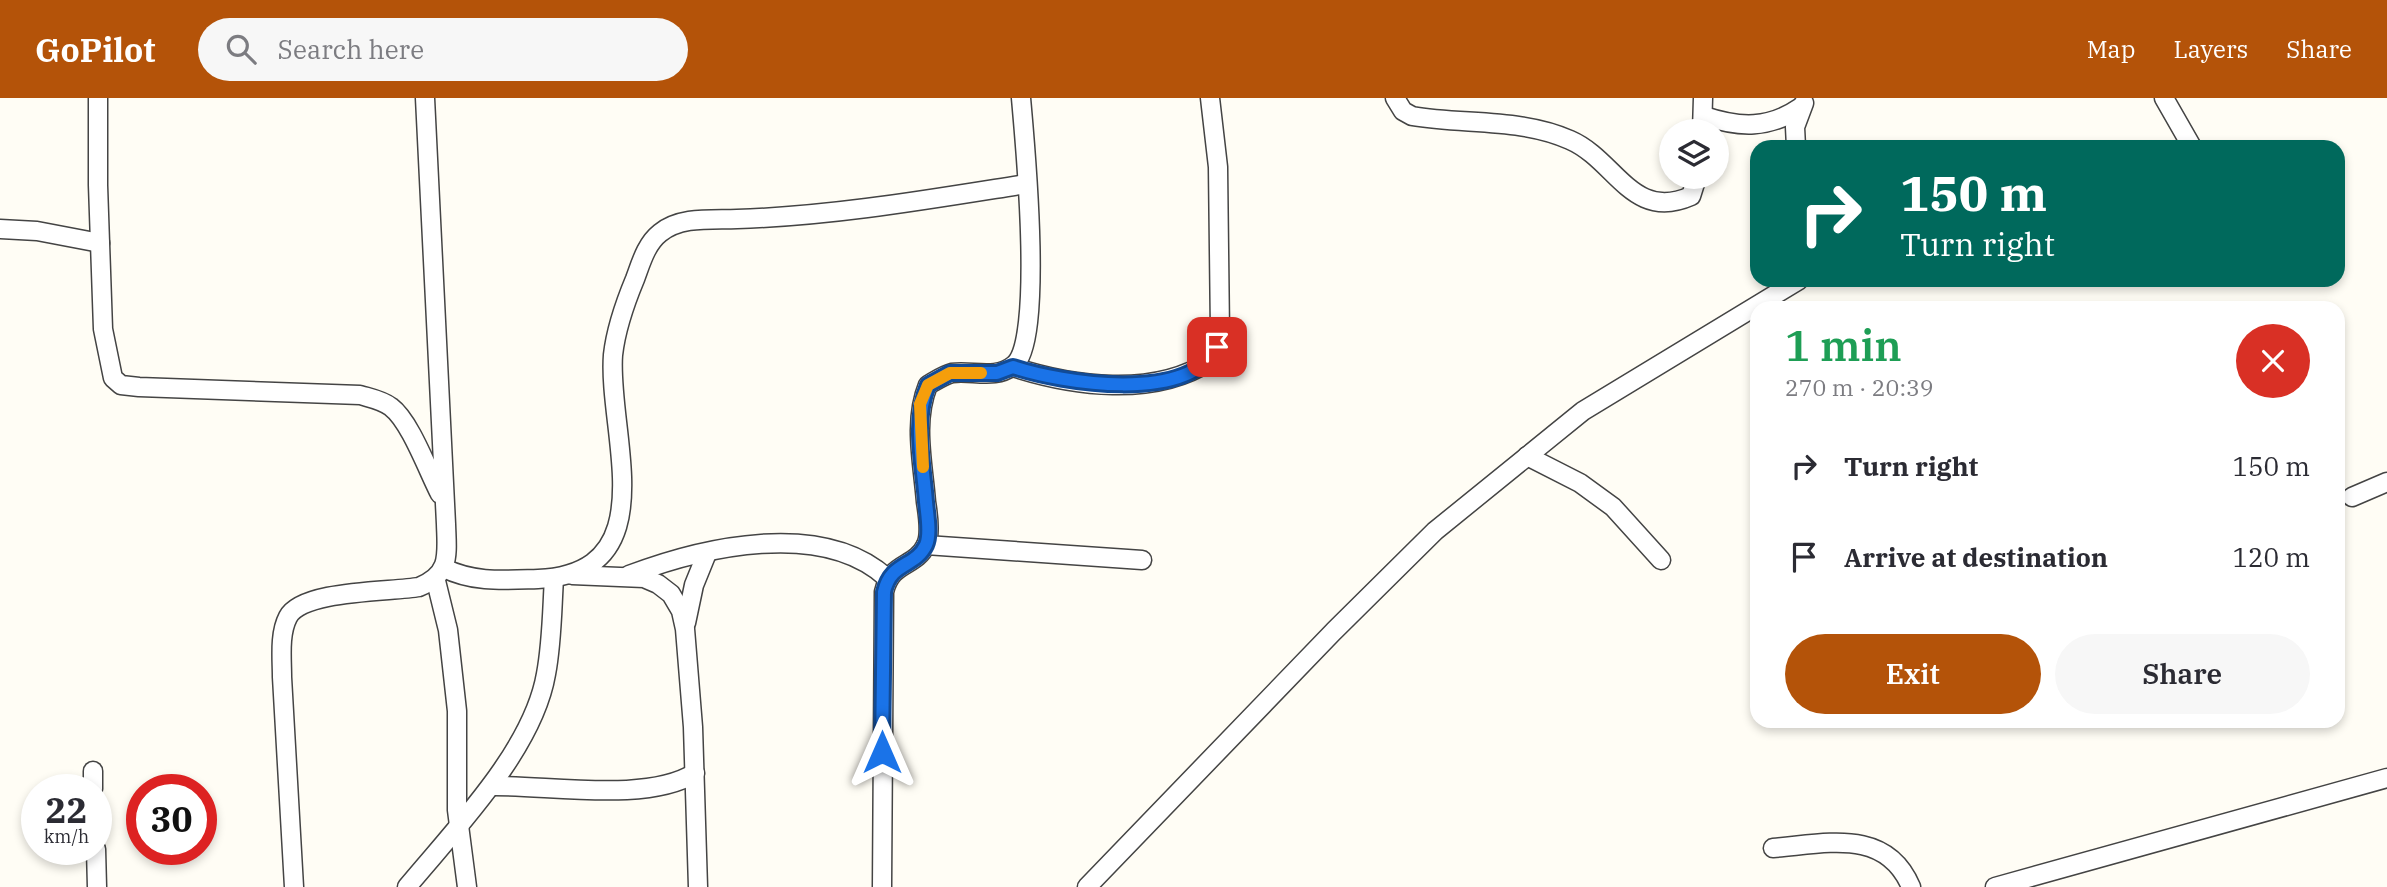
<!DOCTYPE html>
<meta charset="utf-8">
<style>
:root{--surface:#fff;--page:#f7f7f7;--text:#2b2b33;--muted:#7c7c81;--accent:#b45309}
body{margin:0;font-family:"IBM Plex Serif",serif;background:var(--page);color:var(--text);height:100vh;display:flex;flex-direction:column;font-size:26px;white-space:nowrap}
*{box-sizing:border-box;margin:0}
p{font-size:23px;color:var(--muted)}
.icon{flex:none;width:38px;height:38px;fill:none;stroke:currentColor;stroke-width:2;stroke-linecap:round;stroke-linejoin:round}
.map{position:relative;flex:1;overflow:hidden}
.side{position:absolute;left:1750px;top:203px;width:595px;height:427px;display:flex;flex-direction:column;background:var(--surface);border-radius:21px;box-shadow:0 4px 10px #0003}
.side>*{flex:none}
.hud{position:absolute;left:1750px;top:42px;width:595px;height:147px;border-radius:21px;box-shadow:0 4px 10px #0003;background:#00695c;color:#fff;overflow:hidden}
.controls{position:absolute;left:1659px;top:21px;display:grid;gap:14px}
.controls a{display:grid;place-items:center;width:70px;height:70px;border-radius:50%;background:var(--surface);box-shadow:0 4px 10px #0003;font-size:35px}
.speed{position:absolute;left:21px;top:676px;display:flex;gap:14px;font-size:35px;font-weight:700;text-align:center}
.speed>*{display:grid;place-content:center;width:91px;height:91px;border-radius:50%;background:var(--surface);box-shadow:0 4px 10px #0003;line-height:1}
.speed small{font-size:18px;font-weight:400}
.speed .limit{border:10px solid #d22;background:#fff;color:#111}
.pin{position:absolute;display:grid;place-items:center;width:60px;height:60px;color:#fff;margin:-30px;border-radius:14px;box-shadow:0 4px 10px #0006}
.me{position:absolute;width:77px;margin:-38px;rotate:0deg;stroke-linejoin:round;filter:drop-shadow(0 0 5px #0008)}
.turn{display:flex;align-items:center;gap:24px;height:147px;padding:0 35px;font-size:32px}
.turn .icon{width:91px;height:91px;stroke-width:2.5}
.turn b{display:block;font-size:49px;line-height:60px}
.round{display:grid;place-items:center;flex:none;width:74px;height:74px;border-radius:37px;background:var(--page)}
.overview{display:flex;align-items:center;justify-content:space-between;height:119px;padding:0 35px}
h1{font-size:42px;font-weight:600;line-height:52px;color:#1e9e55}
.button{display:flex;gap:14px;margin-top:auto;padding:14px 35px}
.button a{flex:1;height:80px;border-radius:42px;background:var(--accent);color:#fff;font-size:28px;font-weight:600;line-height:80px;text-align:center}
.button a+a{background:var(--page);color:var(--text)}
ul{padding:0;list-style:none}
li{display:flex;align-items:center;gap:21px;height:91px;padding:0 35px}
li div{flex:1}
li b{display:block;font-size:26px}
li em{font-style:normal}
header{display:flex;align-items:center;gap:42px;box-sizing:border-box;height:98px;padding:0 35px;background:var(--accent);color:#fff}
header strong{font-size:33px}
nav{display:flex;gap:38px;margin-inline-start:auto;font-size:24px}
.search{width:490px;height:63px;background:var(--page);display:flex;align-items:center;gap:18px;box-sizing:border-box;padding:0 24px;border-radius:38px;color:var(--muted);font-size:26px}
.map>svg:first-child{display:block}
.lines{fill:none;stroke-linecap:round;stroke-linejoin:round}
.street-casing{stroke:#444;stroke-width:21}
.street{stroke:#fff;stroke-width:18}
.route-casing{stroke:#114b97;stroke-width:18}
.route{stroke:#1a73e8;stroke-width:12}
.slow{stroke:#f59e0b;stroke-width:12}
</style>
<header>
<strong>GoPilot</strong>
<div class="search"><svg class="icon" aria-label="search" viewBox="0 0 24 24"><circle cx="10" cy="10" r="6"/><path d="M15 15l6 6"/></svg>Search here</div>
<nav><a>Map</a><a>Layers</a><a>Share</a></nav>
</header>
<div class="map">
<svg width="2387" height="789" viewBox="0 0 2387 789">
<rect width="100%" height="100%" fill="#fffdf5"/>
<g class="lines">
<g class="street-casing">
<g id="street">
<path d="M98 0V87L103 231 113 280 121 287 139 289 360 297C370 300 382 302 391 309 410 323 428 373 440 396"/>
<path d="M1395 0 1403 13 1412 18C1463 27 1522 20 1570 42 1616 62 1632 124 1691 98L1697 79"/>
<polyline points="2164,0 2192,49"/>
<path d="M1704 18C1740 30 1769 31 1801 9"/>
<polyline points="1702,33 1703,0"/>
<polyline points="1796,49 1795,29 1804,5"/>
<polyline points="0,131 37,133 100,145"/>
<path d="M1013 269C1072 288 1154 300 1210 263L1220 235 1218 69 1210 0"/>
<polyline points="1527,358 1580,385 1613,409 1661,462"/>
<polyline points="2352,399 2387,384"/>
<polyline points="926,447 1142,462"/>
<path d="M444 470C474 485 505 482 538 481 668 475 607 335 613 257 616 230 625 205 635 181 641 165 646 146 660 135 681 118 712 122 737 121 834 118 931 101 1026 86"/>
<polyline points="572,477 644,480 658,486 671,496 681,513 685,531 693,629 698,789"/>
<path d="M629 477C703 449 822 421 887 480"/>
<polyline points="436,483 448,532 457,613 457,712 467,789"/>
<polyline points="686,525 694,487 707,455"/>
<polyline points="93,673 93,691"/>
<path d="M491 688C549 687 647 705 695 675"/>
<path d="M1773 750C1825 746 1886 729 1911 789"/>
<polyline points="96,751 97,789"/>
<path d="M294 789 282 579C282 561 279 536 288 519 302 492 389 494 419 489 451 476 447 457 446 426L425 0"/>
<path d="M407 789C455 731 533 652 546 576 552 545 552 512 554 480"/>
<path d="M882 789 884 494C891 463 915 470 926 447 931 436 928 416 926 404 923 365 913 324 928 287 935 283 944 277 952 275 972 272 996 282 1014 267 1044 243 1025 45 1021 0"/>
<polyline points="1087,789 1334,533 1435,433 1583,313 1799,182"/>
<polyline points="1995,789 2387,680"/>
</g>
</g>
<use href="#street" class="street"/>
</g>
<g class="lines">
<g class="route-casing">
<path id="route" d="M882 654 884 494C891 463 915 470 926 447 931 436 927 416 926 404 923 365 913 324 928 287L950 275H997L1013 269C1062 285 1188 306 1217 249"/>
</g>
<use href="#route" class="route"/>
<polyline class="slow" points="923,369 920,306 928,287 950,275 981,275"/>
</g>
</svg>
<div class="controls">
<a><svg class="icon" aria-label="layers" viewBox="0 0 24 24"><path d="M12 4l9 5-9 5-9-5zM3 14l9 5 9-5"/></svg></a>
</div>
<div class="speed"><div>22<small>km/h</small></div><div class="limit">30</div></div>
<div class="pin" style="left:1217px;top:249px;background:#d93025"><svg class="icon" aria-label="arrive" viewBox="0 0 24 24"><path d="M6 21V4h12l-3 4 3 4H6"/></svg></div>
<svg class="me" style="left:882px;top:654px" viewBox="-20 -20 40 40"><path d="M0-17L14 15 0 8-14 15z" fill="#1a73e8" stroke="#fff" stroke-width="4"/></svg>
<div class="hud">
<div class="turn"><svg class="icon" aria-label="right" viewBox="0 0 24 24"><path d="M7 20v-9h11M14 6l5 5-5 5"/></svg><div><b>150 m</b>Turn right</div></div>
</div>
<section class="side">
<div class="overview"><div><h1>1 min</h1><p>270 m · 20:39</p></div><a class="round" style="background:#d93025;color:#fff"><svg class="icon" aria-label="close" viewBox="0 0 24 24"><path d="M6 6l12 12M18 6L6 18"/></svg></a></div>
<ul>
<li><svg class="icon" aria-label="right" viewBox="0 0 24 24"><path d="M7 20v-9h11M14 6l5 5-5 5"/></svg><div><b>Turn right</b></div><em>150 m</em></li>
<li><svg class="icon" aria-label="arrive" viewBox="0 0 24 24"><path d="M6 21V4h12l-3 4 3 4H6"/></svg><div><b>Arrive at destination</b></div><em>120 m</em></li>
</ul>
<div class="button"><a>Exit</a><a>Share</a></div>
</section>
</div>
